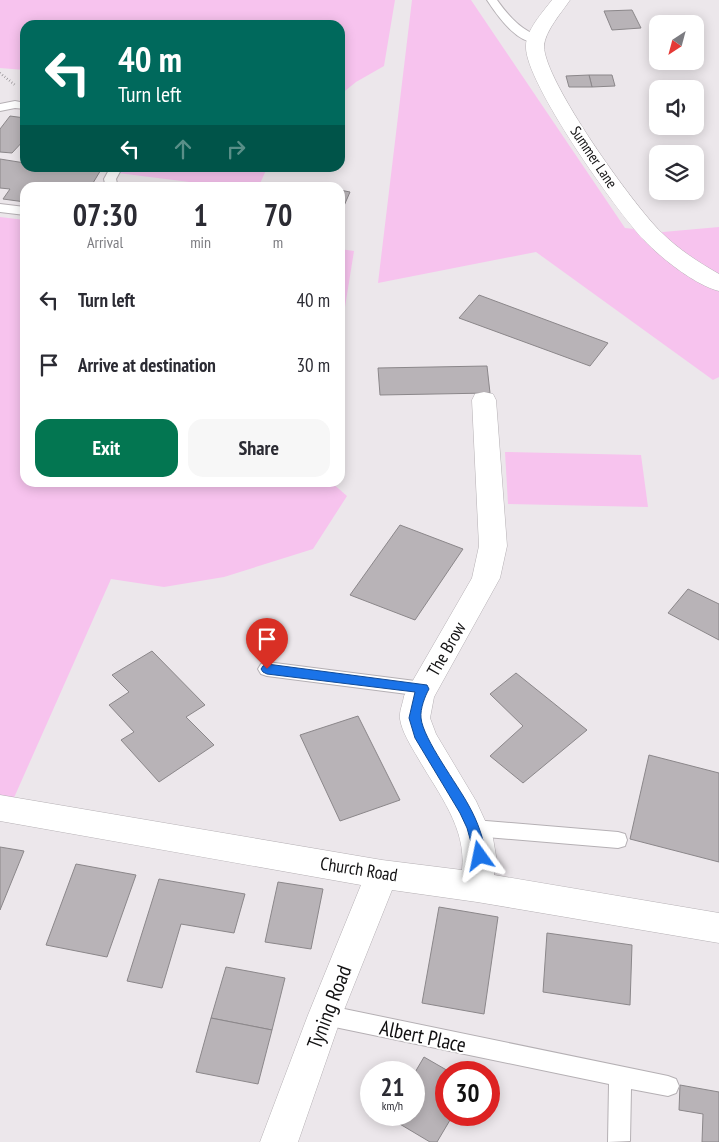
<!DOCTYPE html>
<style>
:root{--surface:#fff;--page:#f7f7f7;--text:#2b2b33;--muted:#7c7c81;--accent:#037651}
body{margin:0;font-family:"PT Sans Narrow",sans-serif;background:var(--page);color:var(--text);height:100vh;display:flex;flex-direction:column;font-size:19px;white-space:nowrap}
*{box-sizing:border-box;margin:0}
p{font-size:16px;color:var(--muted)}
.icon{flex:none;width:28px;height:28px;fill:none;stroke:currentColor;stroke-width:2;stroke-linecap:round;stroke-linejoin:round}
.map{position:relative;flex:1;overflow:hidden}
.drawer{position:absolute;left:20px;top:182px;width:325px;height:305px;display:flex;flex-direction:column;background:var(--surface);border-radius:15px;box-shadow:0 2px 12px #0003}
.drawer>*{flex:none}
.banner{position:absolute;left:20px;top:20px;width:325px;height:152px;border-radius:15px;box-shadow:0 2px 12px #0003;background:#00695c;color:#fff;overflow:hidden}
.needle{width:32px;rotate:216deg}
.buttons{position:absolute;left:649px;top:15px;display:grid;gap:10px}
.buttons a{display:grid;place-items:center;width:55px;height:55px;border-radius:10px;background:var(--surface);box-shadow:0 2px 12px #0003;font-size:25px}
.speed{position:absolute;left:360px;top:1061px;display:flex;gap:10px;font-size:25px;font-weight:700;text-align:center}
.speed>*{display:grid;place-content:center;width:65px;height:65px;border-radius:50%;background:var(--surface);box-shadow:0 2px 12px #0003;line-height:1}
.speed small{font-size:12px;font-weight:400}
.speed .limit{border:8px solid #d22;background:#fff;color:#111}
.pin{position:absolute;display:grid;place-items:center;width:42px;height:42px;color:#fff;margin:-51px -21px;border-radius:50% 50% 50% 0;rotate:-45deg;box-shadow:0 0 5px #0007}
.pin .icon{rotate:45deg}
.me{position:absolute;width:55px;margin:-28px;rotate:348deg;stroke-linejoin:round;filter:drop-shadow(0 0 4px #0008)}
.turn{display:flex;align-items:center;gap:18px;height:105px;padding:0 15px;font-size:22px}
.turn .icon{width:65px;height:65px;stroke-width:2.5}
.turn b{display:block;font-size:35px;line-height:42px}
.lanes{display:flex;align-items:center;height:48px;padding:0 15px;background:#0003;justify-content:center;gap:25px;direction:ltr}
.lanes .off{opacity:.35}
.eta{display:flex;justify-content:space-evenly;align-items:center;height:85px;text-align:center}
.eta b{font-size:30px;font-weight:700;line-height:35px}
.primary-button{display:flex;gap:10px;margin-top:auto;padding:10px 15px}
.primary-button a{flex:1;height:58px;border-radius:15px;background:var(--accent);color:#fff;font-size:20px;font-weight:700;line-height:58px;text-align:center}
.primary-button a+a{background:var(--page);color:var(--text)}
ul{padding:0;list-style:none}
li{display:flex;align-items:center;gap:15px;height:65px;padding:0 15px}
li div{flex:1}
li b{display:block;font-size:19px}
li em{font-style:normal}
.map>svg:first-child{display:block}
.green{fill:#f7c3ee}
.building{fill:#b8b3b7;stroke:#8b878a}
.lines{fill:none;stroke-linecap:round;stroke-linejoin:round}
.service-casing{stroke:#b5b0b4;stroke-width:2}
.minor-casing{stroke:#b5b0b4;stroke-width:1}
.path{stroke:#767376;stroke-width:2.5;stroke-dasharray:0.5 2.5;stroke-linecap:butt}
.service{fill:#fff;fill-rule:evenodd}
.minor{fill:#fff;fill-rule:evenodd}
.route{fill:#1a73e8;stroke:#114b97}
.labels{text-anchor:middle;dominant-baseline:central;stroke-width:4;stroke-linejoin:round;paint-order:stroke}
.far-street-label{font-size:15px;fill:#121112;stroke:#fff}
.street-label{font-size:18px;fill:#121112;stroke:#fff}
.near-street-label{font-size:21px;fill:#121112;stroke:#fff}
</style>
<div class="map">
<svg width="719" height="1142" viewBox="0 0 719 1142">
<rect width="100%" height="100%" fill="#ece7eb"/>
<g class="green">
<polygon points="0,0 395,0 384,66 356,82 340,95 340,25 25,25 25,70 0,68"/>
<polygon points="412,0 471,0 625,228 663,232 719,227 719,377 713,380 536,252 378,283"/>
<polygon points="122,168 267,168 258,188 229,187 118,173"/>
<polygon points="0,217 25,220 25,482 331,482 347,496 313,549 224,577 164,587 111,579 13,800 0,797"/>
<polygon points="340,249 354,251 340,338"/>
<polygon points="505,452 641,455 648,507 508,504"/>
</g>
<g class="building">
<polygon points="632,10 641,28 612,30 604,11"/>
<polygon points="589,75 612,75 615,86 592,87"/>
<polygon points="589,75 592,87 569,87 566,76"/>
<polygon points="10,116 25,118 25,139 12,153 0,152 0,129"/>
<polygon points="0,159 25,163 25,168 102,168 90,188 25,188 25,202 3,199 10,189 0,188"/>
<polygon points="121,183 155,188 119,188"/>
<polygon points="340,190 350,192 340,215"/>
<polygon points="479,295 608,343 590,366 459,318"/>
<polygon points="487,366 490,393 380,395 378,368"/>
<polygon points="400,525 463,549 415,620 350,595"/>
<polygon points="688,589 719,604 719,640 668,613"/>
<polygon points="152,651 205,705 186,717 214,745 159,782 121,740 134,732 109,705 129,692 112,675"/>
<polygon points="516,673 587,730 523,783 490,756 523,726 490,694"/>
<polygon points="358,716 400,800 340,821 300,735"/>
<polygon points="649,755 719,773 719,862 630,839"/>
<polygon points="0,847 24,851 0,910"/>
<polygon points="76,864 136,875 107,957 46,945"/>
<polygon points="159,879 245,894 234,933 181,924 162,988 127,981"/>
<polygon points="278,882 323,889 311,949 265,942"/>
<polygon points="439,907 498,917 484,1014 422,1003"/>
<polygon points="547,933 632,945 630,1005 543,992"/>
<polygon points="226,967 285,978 272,1030 211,1018"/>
<polygon points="211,1018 272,1030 258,1084 196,1072"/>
<polygon points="424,1057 450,1072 446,1072 446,1115 453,1115 437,1142 430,1142 388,1117 389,1115 414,1115 414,1074"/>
<polygon points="680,1085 719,1092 719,1142 702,1142 703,1114 679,1110"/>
</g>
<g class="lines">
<g class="service-casing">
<g id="service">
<path d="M487 0H497C510 18 521 30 542 38L543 40 542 42C519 48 497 15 487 0Z"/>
<polygon points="15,101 25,103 25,109 15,108 0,111 0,104"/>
<polygon points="110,168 122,168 116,179 118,188 106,188 104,179"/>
<polygon points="0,204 25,207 25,215 0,212"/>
<polygon points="267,662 423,682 429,684 432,689 429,694 423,696 267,676 261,674 258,669 261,664"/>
<polygon points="474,820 618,832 625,834 627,840 625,846 618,848 474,836 467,834 465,828 467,822"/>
<polygon points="325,1005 668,1076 676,1079 679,1086 676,1093 668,1096 631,1089 630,1141 608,1142 609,1084 325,1025 318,1022 315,1015 318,1008"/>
</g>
</g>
<g class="minor-casing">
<g id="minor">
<path d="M552 0H570C562 12 545 31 544 46 544 81 634 206 661 232 678 249 698 262 719 274V291C695 285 661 258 644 240 617 212 524 81 526 46 526 30 543 12 552 0Z"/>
<path d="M484 392 493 394 496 400 507 546 500 578 434 697 430 718 436 734 476 801 493 838 496 856 494 875 719 913V943L477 902 392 890 342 1015 298 1142H260L308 1015 361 885 0 821V795L382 860 462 870C467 828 438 793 418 758 411 746 402 732 400 719 399 712 403 703 404 696L472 578 479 546 472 400 475 394Z"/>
</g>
</g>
<polyline class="path" points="0,73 15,85"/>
<use href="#service" class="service"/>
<use href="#minor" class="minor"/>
</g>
<path class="route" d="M267 664 427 685 429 689C425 696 420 709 421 718 423 739 458 785 469 806 478 822 483 838 487 856L485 860 480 862 476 860 467 828 460 813 415 738 409 718 415 692 267 674 263 672 261 669 263 666Z"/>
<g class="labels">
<g class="far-street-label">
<text transform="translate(594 157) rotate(56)">Summer Lane</text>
</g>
<g class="street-label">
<text transform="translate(446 649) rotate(-60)">The Brow</text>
<text transform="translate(359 869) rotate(9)">Church Road</text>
</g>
<g class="near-street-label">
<text transform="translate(329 1007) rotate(-69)">Tyning Road</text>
<text transform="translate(423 1036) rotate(12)">Albert Place</text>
</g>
</g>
</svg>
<div class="buttons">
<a><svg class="needle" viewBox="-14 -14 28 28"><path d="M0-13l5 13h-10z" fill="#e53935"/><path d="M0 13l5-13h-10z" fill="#7c7c81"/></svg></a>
<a><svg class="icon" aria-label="sound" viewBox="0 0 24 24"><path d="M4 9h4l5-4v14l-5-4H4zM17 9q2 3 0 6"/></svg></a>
<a><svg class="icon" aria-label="layers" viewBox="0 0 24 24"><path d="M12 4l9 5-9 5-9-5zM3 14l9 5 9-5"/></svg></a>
</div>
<div class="speed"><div>21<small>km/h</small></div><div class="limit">30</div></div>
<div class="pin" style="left:267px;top:669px;background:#d93025"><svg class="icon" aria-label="arrive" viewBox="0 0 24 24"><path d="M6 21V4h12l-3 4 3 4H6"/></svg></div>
<svg class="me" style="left:480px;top:856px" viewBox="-20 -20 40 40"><path d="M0-17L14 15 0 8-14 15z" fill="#1a73e8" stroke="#fff" stroke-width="4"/></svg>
<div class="banner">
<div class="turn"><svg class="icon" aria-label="left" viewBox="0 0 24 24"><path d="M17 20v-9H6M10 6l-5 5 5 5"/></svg><div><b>40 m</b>Turn left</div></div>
<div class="lanes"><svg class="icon" aria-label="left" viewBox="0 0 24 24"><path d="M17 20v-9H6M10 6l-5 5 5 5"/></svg><svg class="icon off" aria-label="ahead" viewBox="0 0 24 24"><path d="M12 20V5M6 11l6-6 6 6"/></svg><svg class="icon off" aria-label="right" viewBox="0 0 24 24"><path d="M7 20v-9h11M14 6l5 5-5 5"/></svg></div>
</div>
<section class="drawer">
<div class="eta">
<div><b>07:30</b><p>Arrival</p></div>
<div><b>1</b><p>min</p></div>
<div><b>70</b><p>m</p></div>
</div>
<ul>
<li><svg class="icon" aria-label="left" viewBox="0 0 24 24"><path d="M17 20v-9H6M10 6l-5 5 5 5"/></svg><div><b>Turn left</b></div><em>40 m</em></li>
<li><svg class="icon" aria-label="arrive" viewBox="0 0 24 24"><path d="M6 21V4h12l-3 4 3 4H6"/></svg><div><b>Arrive at destination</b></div><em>30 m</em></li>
</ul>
<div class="primary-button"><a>Exit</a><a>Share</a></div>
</section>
</div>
